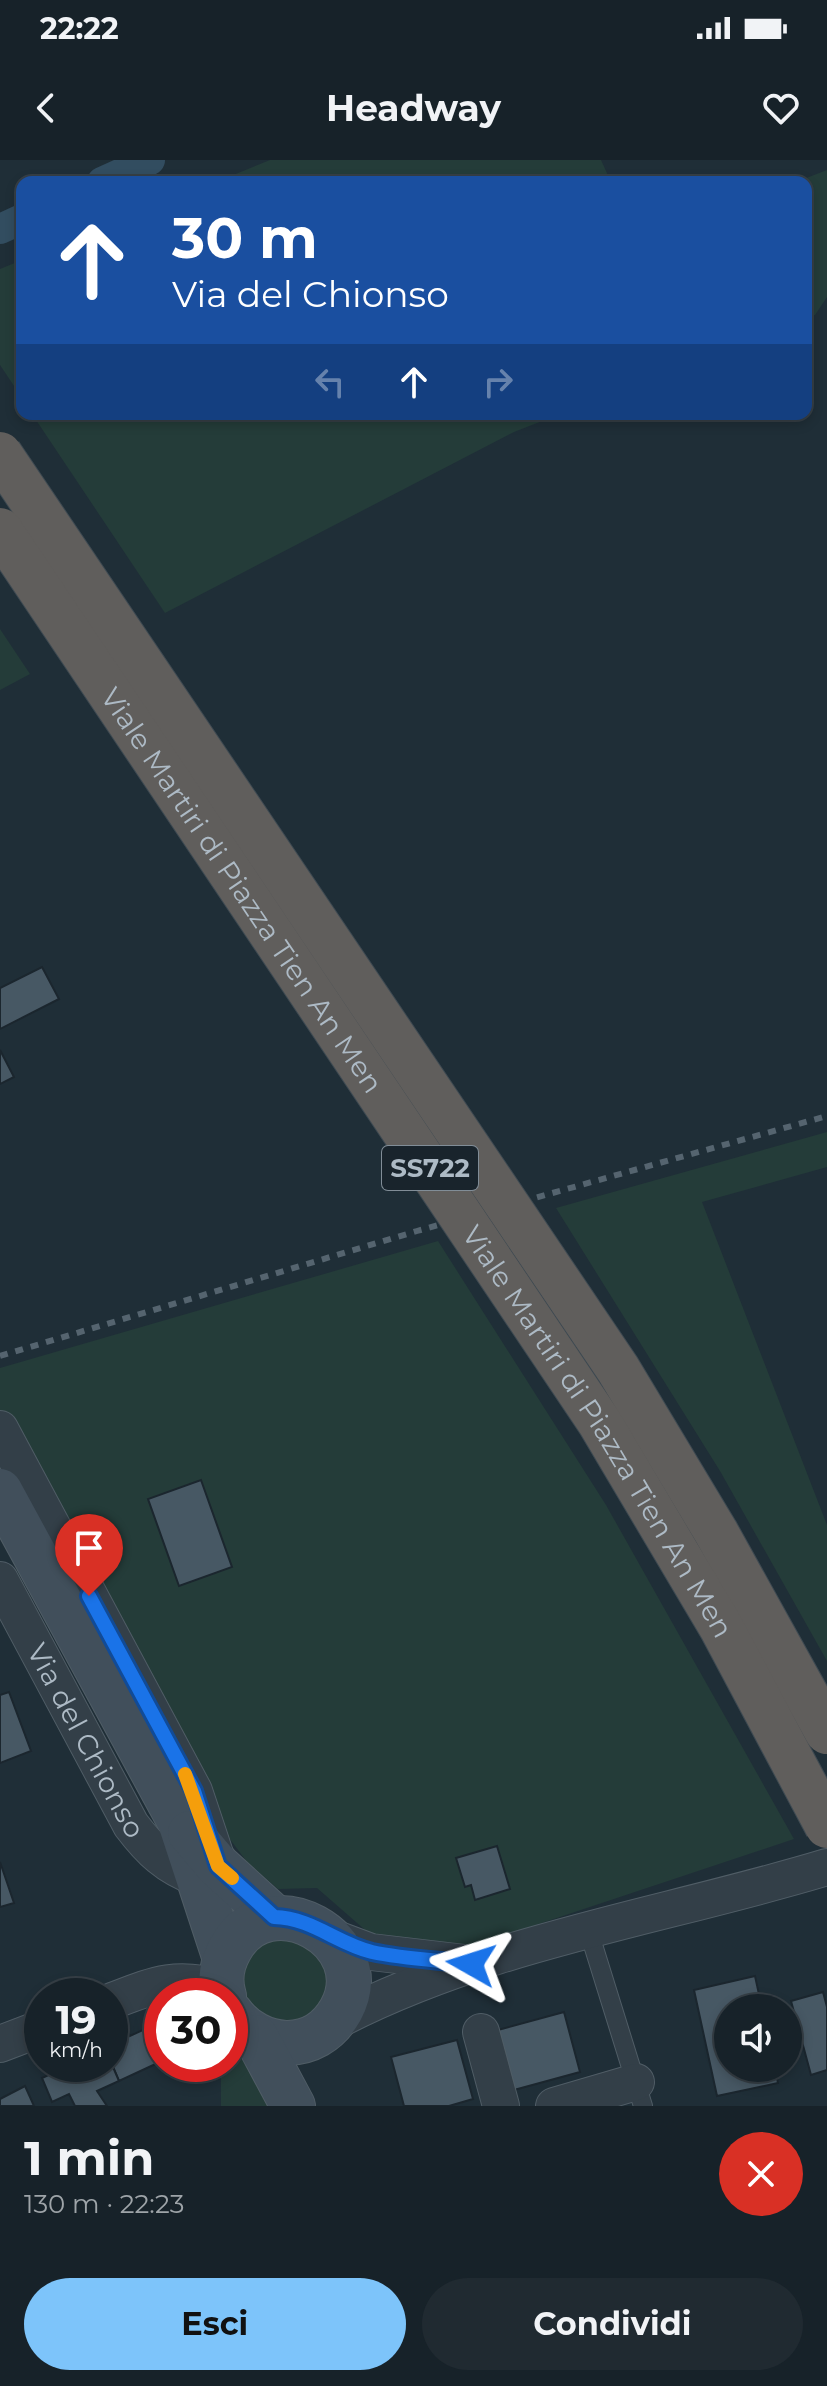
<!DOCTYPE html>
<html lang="it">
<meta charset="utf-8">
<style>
:root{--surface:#172229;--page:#202a31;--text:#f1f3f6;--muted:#9ea4a8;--line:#363f46;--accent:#7dc4fa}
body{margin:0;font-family:Montserrat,sans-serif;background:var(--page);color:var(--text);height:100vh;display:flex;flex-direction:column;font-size:30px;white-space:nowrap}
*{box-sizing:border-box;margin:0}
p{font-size:26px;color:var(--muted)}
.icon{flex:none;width:44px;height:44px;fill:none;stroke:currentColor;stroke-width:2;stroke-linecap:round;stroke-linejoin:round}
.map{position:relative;height:1946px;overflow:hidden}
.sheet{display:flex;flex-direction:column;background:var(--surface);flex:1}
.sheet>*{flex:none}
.banner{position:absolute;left:16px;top:16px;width:796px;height:244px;border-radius:16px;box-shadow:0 4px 12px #0003,0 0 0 2px var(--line);background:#1a4fa0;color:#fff;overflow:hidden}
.controls{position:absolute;left:714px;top:1834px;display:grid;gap:16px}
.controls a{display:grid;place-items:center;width:88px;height:88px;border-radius:50%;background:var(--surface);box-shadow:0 4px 12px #0003,0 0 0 2px var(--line);font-size:40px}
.speed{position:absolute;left:24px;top:1818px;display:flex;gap:16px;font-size:40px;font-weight:700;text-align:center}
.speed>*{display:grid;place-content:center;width:104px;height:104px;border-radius:50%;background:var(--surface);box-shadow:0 4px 12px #0003,0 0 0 2px var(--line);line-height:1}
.speed small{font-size:20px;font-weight:400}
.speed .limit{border:12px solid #d22;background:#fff;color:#111}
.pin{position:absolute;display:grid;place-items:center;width:68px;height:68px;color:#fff;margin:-82px -34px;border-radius:50% 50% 50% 0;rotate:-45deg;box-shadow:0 0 8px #0007}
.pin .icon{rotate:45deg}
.me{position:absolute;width:88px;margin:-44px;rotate:276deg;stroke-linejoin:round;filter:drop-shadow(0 0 6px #0008)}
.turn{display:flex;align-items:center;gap:28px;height:168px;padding:0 24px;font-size:36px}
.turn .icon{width:104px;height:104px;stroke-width:2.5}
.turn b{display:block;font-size:56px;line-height:68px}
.lanes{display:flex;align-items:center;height:76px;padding:0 24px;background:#0003;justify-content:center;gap:40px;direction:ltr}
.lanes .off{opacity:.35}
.round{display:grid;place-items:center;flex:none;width:84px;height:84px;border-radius:42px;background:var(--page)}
.overview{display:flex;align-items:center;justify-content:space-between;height:136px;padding:0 24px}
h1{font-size:48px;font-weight:700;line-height:60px}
.cta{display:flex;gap:16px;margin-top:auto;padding:16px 24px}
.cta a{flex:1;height:92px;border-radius:48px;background:var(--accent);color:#111;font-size:32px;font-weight:700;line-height:92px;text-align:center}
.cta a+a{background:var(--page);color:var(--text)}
.status{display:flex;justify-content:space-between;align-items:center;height:56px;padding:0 40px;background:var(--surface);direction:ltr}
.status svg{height:22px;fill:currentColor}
header{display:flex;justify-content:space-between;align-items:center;height:104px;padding:0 24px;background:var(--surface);font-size:36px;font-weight:700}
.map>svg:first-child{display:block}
.green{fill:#243c39}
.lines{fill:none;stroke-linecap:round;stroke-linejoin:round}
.canal{stroke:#324d60;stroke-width:30}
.building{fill:#475864;stroke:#1b262e;stroke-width:2}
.service-casing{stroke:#505d66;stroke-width:20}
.minor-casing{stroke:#505d66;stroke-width:38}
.secondary-casing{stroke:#505d66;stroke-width:46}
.service{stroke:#333f48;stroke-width:18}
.minor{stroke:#333f48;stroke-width:36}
.secondary{stroke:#414f5b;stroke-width:44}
.rail{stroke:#55646f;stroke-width:6;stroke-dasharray:8 8;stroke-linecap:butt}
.trunk-bridge-casing{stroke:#3e4a52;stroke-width:46;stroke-linecap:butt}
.trunk-bridge{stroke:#605e5c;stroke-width:44}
.route-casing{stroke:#114b97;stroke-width:20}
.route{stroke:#1a73e8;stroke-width:14}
.slow{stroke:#f59e0b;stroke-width:14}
.labels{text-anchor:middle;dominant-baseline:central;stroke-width:6;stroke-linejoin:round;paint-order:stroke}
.shield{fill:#19242c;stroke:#818d97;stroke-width:2}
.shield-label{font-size:26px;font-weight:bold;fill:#adbac5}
.street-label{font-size:28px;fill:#adbac5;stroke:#19242c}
</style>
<div class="status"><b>22:22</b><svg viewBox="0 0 49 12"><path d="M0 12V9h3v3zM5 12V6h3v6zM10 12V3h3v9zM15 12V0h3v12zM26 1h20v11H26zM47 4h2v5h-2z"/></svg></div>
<header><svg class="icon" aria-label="back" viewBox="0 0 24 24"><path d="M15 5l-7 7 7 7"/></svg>Headway<svg class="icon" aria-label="heart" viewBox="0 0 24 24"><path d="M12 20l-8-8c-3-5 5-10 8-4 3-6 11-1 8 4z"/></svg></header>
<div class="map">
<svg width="827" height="1946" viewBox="0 0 827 1946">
<rect width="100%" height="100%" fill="#1f2e37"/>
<g class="green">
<polygon points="270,0 601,0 611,22 216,22"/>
<polygon points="827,10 827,137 815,155 806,158 806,22 796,22"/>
<polygon points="22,100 22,238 0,205 0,109"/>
<polygon points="32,254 560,254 514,272 165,453"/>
<polygon points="0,469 30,514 0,530"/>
<polygon points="827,972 827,1007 702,1042 827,1365 827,1501 720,1311 556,1048"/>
<polygon points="438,1081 606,1345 794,1679 479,1784 450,1788 372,1776 317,1728 278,1729 247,1702 194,1631 0,1269 0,1208"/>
<circle cx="284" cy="1821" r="43"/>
<polygon points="230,1877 277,1946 221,1946 221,1904 230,1904"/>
</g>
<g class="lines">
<g class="canal">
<polyline points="102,22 150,0"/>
<polyline points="0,69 22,59"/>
</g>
</g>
<g class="building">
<polygon points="42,807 59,839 0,869 0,828"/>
<polygon points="0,890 14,917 0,924"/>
<polygon points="201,1320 232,1407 179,1426 148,1339"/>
<polygon points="9,1532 31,1591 0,1603 0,1535"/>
<polygon points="497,1686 510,1729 475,1740 471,1725 465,1727 456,1698"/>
<polygon points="0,1702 14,1743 0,1747"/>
<polygon points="755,1816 762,1848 728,1848 728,1908 775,1908 778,1923 717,1936 694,1830"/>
<polygon points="823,1832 827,1847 827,1910 811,1915 791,1841"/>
<polygon points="564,1852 580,1912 514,1930 498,1870"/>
<polygon points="121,1857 130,1876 162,1861 162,1901 119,1921 110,1900 110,1862"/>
<polygon points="457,1880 473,1939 449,1946 404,1946 391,1897"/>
<polygon points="110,1900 119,1921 97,1931 107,1946 75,1946 69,1934 52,1942 42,1918 72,1904 110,1904"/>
<polygon points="25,1926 34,1946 0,1946 0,1939"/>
</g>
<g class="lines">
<g class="service-casing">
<polyline id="service" points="589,1772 643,1946"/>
</g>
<g class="minor-casing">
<g id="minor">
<polyline points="0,1269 194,1631 217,1700"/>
<path id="s1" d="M0 1420 131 1665C150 1690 167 1707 198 1718"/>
<polyline points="331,1777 371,1792 465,1803"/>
<path d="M110 1842C154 1825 174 1815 222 1828"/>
<path d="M332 1863C485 1782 662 1757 827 1707"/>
<polyline points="481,1872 501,1946"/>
<polyline points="0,1884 42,1868"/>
<polyline points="554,1946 636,1922"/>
</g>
</g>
<g class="secondary-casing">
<g id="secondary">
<polyline points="0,1331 180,1662 225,1799"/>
<polyline points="190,1673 218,1706 274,1757"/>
<path d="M224 1836C219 1820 222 1803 230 1789 268 1719 379 1780 341 1850 315 1896 258 1891 230 1852"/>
<polyline points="256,1877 293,1946"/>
</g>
</g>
<use href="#service" class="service"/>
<use href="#minor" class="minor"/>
<use href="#secondary" class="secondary"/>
<polyline class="rail" points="0,1196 417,1071 827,956"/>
<g class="trunk-bridge-casing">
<g id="trunk-bridge">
<polyline points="0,294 618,1209 716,1372 827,1572"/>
<path id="s2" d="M0 370 600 1263 721 1467 827 1666"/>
</g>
</g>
<use href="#trunk-bridge" class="trunk-bridge"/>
</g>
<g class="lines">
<g class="route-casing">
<path id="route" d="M89 1436 194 1631 218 1706 274 1757C312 1758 336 1783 372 1792 404 1799 438 1800 471 1804"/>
</g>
<use href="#route" class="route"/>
<polyline class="slow" points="185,1614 218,1706 232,1718"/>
</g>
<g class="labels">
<rect class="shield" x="382" y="986" width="96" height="44" rx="6"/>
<g class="shield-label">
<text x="430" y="1008">SS722</text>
</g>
<g class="street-label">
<text stroke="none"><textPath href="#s2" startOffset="434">Viale Martiri di Piazza Tien An Men</textPath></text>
<text stroke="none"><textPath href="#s2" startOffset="1082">Viale Martiri di Piazza Tien An Men</textPath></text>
<text stroke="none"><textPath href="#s1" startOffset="182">Via del Chionso</textPath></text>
</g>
</g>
</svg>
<div class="controls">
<a><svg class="icon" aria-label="sound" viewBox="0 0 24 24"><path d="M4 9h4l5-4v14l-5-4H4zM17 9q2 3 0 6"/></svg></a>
</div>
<div class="speed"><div>19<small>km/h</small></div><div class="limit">30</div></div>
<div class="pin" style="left:89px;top:1436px;background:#d93025"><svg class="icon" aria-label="arrive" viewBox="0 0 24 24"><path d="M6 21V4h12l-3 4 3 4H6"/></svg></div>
<svg class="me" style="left:471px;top:1804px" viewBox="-20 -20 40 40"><path d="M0-17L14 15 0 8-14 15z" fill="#1a73e8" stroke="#fff" stroke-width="4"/></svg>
<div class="banner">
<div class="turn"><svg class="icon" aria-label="ahead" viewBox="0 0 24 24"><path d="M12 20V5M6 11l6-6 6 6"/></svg><div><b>30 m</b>Via del Chionso</div></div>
<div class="lanes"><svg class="icon off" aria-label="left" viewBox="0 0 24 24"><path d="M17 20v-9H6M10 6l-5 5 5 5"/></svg><svg class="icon" aria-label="ahead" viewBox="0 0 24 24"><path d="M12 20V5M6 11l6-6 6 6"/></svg><svg class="icon off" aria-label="right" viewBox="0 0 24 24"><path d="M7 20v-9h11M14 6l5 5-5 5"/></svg></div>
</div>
</div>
<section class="sheet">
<div class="overview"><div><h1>1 min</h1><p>130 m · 22:23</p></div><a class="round" style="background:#d93025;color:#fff"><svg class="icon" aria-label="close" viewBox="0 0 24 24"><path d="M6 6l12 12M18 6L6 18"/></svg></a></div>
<div class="cta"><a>Esci</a><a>Condividi</a></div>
</section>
